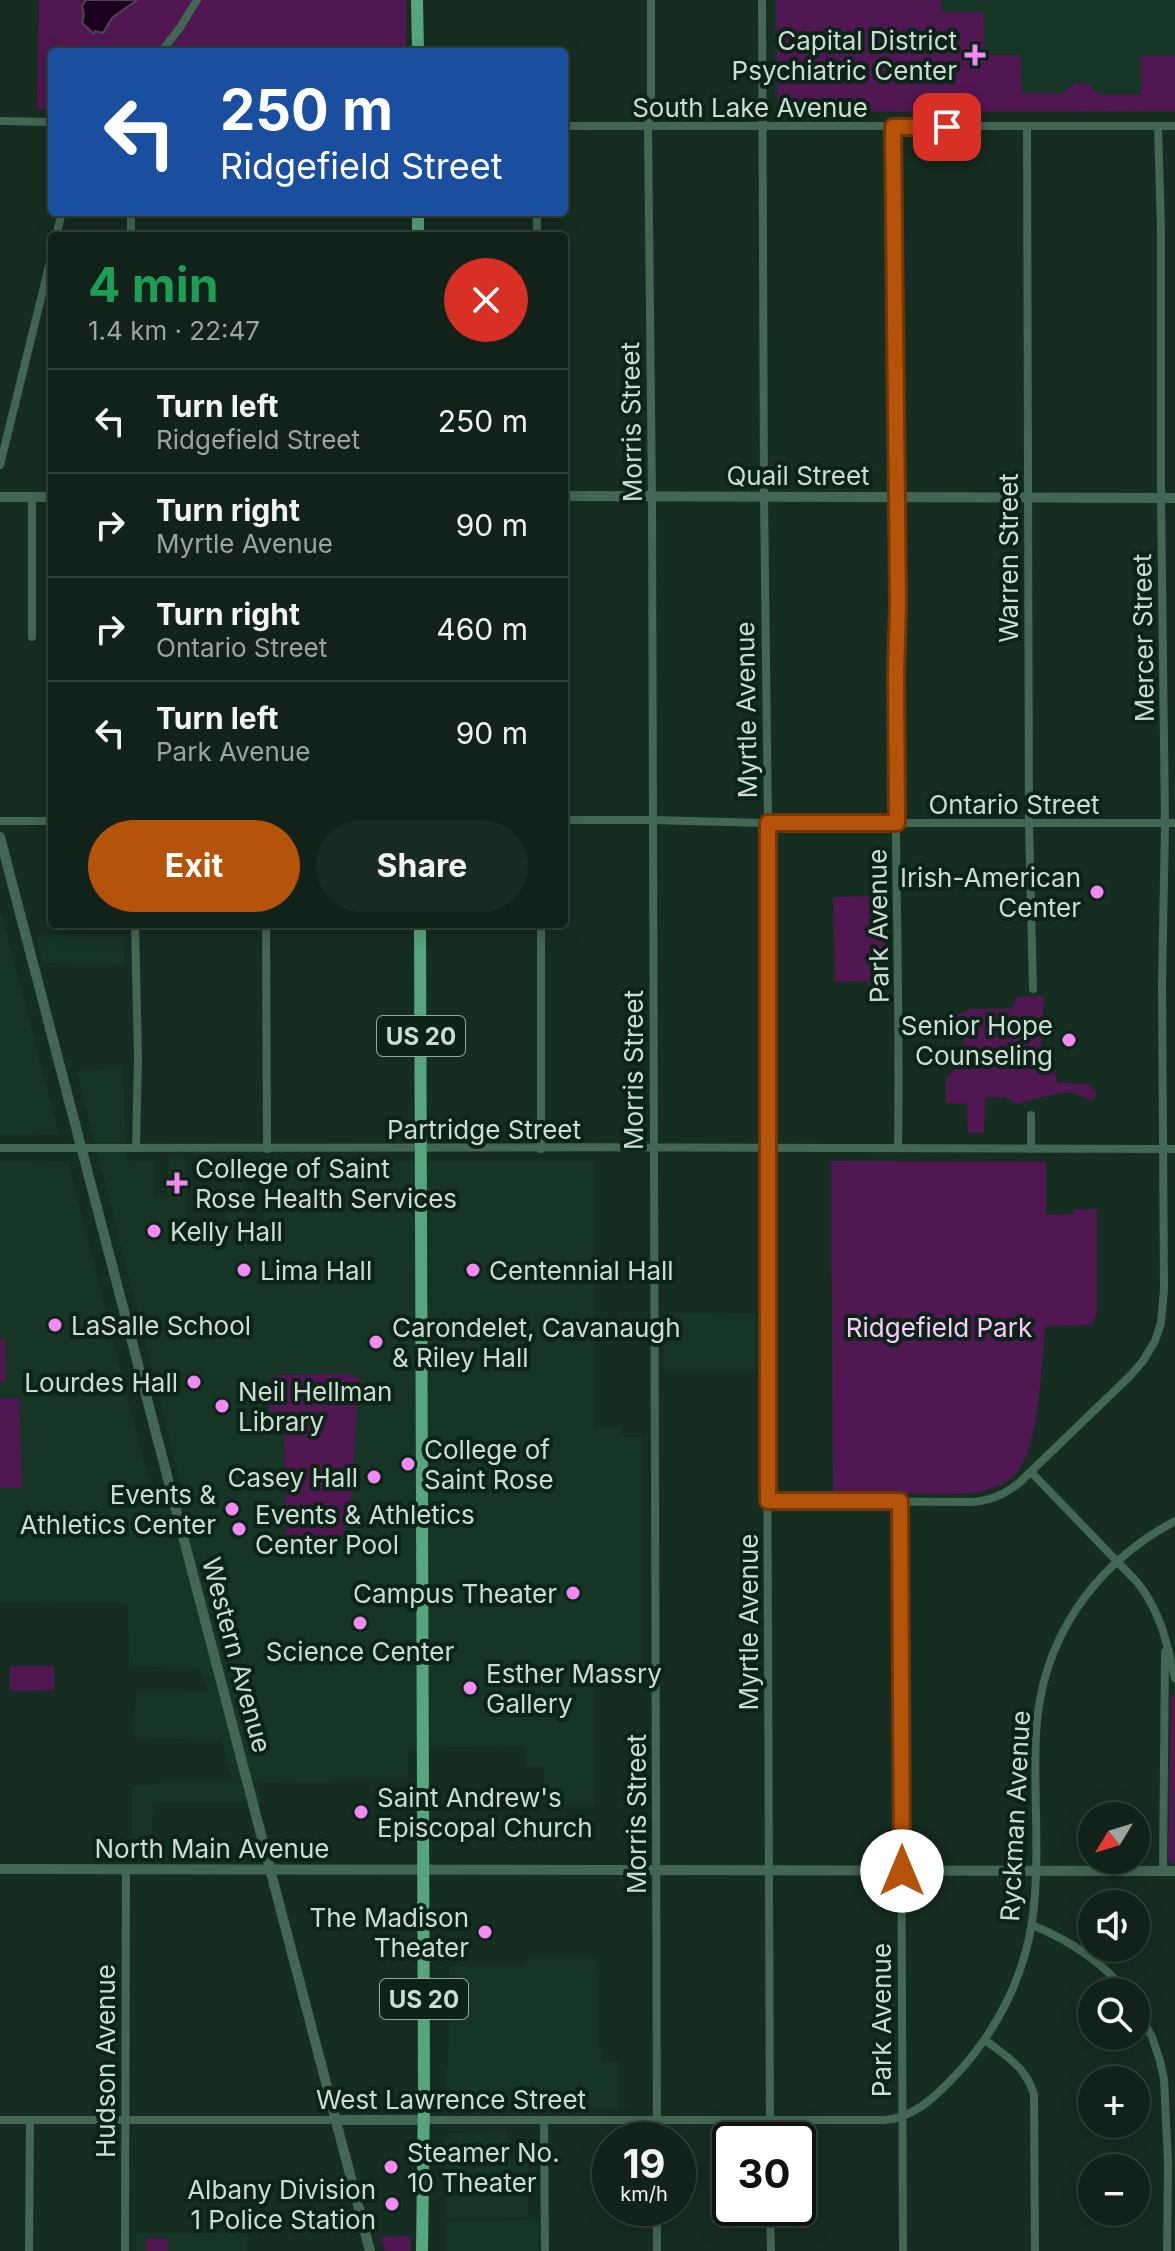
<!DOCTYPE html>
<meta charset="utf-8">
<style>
:root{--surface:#102219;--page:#192a22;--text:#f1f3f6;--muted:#9ca4a2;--line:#303f38;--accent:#b45309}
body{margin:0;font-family:Inter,sans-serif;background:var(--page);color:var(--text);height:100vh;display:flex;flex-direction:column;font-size:30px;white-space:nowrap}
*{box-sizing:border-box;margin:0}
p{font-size:26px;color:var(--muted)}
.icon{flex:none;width:44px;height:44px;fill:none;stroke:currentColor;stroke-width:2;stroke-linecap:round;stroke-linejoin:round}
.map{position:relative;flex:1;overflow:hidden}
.side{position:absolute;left:48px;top:232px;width:520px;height:696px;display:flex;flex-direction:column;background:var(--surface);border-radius:8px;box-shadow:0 4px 20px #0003,0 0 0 2px var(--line)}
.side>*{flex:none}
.top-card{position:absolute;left:48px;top:48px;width:520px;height:168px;border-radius:8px;box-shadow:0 4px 20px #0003,0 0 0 2px var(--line);background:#1a4fa0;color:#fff;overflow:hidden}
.needle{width:52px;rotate:232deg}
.buttons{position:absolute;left:1078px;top:1802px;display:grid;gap:16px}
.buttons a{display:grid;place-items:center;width:72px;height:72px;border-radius:50%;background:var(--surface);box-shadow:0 4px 20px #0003,0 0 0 2px var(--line);font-size:40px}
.speed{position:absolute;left:592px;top:2122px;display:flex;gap:16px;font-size:40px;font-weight:700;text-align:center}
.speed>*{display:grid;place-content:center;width:104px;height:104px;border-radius:50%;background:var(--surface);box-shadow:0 4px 20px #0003,0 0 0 2px var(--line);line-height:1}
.speed small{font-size:20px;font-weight:400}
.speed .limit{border:4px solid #111;border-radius:12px;background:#fff;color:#111}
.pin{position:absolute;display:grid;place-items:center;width:68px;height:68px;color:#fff;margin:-34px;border-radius:16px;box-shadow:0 4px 12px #0006}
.me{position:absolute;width:88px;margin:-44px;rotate:0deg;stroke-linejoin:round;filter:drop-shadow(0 0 6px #0008)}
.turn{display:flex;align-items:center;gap:28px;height:168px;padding:0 40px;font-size:36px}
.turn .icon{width:104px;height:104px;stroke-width:2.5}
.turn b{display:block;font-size:56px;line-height:68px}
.round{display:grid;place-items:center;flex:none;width:84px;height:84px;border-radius:42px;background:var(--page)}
.summary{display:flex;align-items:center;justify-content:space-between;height:136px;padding:0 40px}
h1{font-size:48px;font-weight:700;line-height:60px;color:#1e9e55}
.primary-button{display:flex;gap:16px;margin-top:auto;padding:16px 40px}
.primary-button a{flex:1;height:92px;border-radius:48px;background:var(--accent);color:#fff;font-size:32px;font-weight:700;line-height:92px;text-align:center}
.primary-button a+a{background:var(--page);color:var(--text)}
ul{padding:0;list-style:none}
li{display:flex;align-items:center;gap:24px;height:104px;padding:0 40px;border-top:2px solid var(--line)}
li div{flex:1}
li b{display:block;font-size:30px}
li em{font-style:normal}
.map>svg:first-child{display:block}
.built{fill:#163525}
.green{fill:#511753}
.water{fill:#1b011d;stroke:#514354;stroke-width:2}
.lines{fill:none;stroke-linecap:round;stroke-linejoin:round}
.minor{stroke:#426752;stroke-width:8}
.tertiary{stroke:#426752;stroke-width:10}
.primary{stroke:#56a57c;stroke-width:12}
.route-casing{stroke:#753606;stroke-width:20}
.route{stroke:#b45309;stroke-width:14}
.poi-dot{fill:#f18af4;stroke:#0c2417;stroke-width:3}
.labels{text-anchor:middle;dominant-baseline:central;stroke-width:8;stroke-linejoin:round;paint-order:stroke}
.shield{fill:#0c2417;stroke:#94a69b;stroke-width:2}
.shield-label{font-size:24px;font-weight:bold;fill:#ceddd4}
.poi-label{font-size:26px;fill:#ceddd4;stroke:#0c2417;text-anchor:start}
.street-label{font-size:26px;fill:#ceddd4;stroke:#0c2417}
.park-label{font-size:26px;fill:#fecafe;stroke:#0c2417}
</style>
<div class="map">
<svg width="1175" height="2251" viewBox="0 0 1175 2251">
<rect width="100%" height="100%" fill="#162d21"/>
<g class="built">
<polygon points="774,0 1175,0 1175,112 775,110"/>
<polygon points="0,909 59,1134 0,1135"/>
<polygon points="35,935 125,936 124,965 42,963"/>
<polygon points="123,1066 126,1160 153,1161 153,1197 167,1197 169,1159 187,1159 186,1225 227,1225 226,1161 244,1161 244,1224 264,1226 262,1160 595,1161 595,1427 622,1427 623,1437 642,1437 642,1671 594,1672 595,1804 544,1805 544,1768 526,1767 526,1746 408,1748 408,1777 335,1778 334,1783 257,1782 262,1802 153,1802 152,1844 132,1842 132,1786 174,1782 233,1783 222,1741 134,1737 136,1692 208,1691 200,1669 129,1666 128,1607 125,1603 0,1602 0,1161 68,1162 153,1498 183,1494 77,1072"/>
<polygon points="664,1313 755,1314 755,1370 663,1369"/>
<polygon points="527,1958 597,1959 598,2047 601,2047 601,2062 618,2062 618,2109 448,2109 445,2106 445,2069 448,2068 450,1966 526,1967"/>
<polygon points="507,2132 507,2159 528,2158 528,2217 446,2218 444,2140 449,2133"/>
<polygon points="534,2220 539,2222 539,2251 446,2251 446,2222"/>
<rect x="136" y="2233" width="111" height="18"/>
</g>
<g class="green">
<polygon points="39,0 406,0 406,52 52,52 52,109 37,109"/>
<polygon points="776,0 941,0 941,12 983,12 985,55 1020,55 1022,93 1065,93 1067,87 1073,87 1074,83 1092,84 1091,89 1097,90 1096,94 1141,94 1141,56 1175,56 1175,111 778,112"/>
<polygon points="884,896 886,991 869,991 869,981 835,982 833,897"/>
<path d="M1044 996 1041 1049 1051 1054 1057 1083 1088 1084 1097 1094 1093 1100C1085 1099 1082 1096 1075 1093 1065 1090 1029 1100 1018 1104L1005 1097 985 1098 984 1133H968L967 1104 946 1103V1078C961 1063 966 1058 963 1035L951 1031 946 1021 970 1009H1012L1017 997Z"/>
<path d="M831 1161 1046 1162V1215L1074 1214V1210L1097 1209V1312L1092 1325 1045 1326C1042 1361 1039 1440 1020 1468 1006 1489 981 1493 958 1494L833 1493Z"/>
<polygon points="0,1340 5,1340 6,1381 0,1382"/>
<polygon points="352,1374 356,1378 359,1378 352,1495 343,1537 331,1540 313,1552 294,1556 289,1553 286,1527 284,1433 270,1419 270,1379 277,1375"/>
<polygon points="0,1398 19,1398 22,1488 0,1488"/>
<polygon points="10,1666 54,1666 54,1690 10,1691"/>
<polygon points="1171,1694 1175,1697 1175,1863 1173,1864 1168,1859"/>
<polygon points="411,2236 411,2251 385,2251 381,2237"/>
<polygon points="146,2238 168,2239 168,2251 146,2251"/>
</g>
<polygon class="water" points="86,0 137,0 112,18 103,33 95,31 94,34 82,23 84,15 82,6"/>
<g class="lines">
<g class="minor">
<polyline points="651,0 651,101 648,127 652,497 657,2140"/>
<polyline points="762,0 764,495 768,823 766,1148 770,2140"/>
<polyline points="161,52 179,29 197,0"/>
<polyline points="0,121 52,122"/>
<polyline points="564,126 1175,126"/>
<polyline points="1027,126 1029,824 1033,989"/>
<path d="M893 127 898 604C891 785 901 967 898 1148"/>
<polyline points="131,212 131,236"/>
<polyline points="537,212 537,236"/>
<polyline points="56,236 62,212"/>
<polyline points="0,465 52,254"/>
<polyline points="32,637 32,497"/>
<polyline points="564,820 651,820 768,823 1175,823"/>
<polyline points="0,821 52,821"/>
<polyline points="135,924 138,1057 136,1148"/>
<polyline points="266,924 267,1149"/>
<path d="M0 1148C392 1147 783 1147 1175 1149"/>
<polyline points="541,1149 541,924"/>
<polyline points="1031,1149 1031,1115"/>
<path d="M1031 1472 1137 1582C1160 1610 1167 1643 1175 1678"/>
<path d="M768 1501 971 1502C990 1501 1005 1495 1020 1482L1130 1376 1143 1361 1155 1341 1161 1323 1164 1289 1162 985 1165 824 1161 498V229L1158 126"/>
<polyline points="900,1501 903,2251"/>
<polyline points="1163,1871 1165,1652"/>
<path d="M1032 1925C1069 1940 1101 1960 1126 1992"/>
<polyline points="1136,2007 1152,2037 1160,2061 1164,2079 1168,2162 1167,2251"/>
<path d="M985 2040C1006 2056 1027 2068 1034 2095L1035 2251"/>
<polyline points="0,2120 335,2120"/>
<path d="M424 2120H884C912 2119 935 2097 954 2077 994 2035 1023 1981 1032 1922 1041 1860 1033 1797 1036 1734 1041 1640 1092 1566 1175 1521"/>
<polyline points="544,2121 545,2251"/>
<polyline points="657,2208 657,2251"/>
<polyline points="770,2208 771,2251"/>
<polyline points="29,2251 30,2120"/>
<polyline points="125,2251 126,1870"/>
</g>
<g class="tertiary">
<polyline points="564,496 1175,498"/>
<polyline points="0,497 52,497"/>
<polyline points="0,837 370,2251"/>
<polyline points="0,1869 1175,1871"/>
<polyline points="335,2120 424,2120"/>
</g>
<g class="primary">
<polyline points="417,0 418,52"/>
<polyline points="418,212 418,236"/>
<polyline points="420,924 424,2095 422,2251"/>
</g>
</g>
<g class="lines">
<g class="route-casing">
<polyline id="route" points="902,1871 900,1501 768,1501 768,823 897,823 896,673 898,604 893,127 947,127"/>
</g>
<use href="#route" class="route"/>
</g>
<g class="poi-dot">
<path d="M971 43h8v8h8v8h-8v8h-8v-8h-8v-8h8z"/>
<circle cx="1097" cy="892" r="8"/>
<circle cx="1069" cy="1040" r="8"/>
<path d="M173 1171h8v8h8v8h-8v8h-8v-8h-8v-8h8z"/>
<circle cx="154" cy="1231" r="8"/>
<circle cx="244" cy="1270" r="8"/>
<circle cx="473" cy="1270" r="8"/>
<circle cx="55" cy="1325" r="8"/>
<circle cx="376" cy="1342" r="8"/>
<circle cx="194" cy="1382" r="8"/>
<circle cx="222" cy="1406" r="8"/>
<circle cx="408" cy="1464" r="8"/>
<circle cx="374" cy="1477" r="8"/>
<circle cx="232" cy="1509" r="8"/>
<circle cx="239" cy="1529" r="8"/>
<circle cx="573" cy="1593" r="8"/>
<circle cx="360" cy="1623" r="8"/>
<circle cx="470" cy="1688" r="8"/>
<circle cx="361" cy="1812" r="8"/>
<circle cx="485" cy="1932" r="8"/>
<circle cx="391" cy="2167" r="8"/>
<circle cx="392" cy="2204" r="8"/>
</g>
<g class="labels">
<g class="shield">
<rect x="377" y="1016" width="88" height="40" rx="6"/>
<rect x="380" y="1979" width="88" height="40" rx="6"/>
</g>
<g class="shield-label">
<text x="421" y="1036">US 20</text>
<text x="424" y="1999">US 20</text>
</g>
<g class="poi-label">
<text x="957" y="40" text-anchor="end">Capital District<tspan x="957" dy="30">Psychiatric Center</tspan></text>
<text x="1081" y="877" text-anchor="end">Irish-American<tspan x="1081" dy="30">Center</tspan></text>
<text x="1053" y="1025" text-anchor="end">Senior Hope<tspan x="1053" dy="30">Counseling</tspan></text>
<text x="195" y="1168">College of Saint<tspan x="195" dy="30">Rose Health Services</tspan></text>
<text x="170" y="1231">Kelly Hall</text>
<text x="260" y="1270">Lima Hall</text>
<text x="489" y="1270">Centennial Hall</text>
<text x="71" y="1325">LaSalle School</text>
<text x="392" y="1327">Carondelet, Cavanaugh<tspan x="392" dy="30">&amp; Riley Hall</tspan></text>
<text x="178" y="1382" text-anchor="end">Lourdes Hall</text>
<text x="238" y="1391">Neil Hellman<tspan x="238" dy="30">Library</tspan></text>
<text x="424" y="1449">College of<tspan x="424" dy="30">Saint Rose</tspan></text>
<text x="358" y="1477" text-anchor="end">Casey Hall</text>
<text x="216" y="1494" text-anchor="end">Events &amp;<tspan x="216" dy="30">Athletics Center</tspan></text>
<text x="255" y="1514">Events &amp; Athletics<tspan x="255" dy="30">Center Pool</tspan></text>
<text x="557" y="1593" text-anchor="end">Campus Theater</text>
<text x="360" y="1651" text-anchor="middle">Science Center</text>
<text x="486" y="1673">Esther Massry<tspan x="486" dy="30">Gallery</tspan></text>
<text x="377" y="1797">Saint Andrew's<tspan x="377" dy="30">Episcopal Church</tspan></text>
<text x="469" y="1917" text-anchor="end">The Madison<tspan x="469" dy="30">Theater</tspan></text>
<text x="407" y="2152">Steamer No.<tspan x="407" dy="30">10 Theater</tspan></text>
<text x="376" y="2189" text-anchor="end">Albany Division<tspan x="376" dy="30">1 Police Station</tspan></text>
</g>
<g class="street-label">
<text x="750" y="107">South Lake Avenue</text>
<text transform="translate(631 422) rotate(-91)">Morris Street</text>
<text x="798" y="475">Quail Street</text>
<text transform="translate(1008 558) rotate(-90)">Warren Street</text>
<text transform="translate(1143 638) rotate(-91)">Mercer Street</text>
<text transform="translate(746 710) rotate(-91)">Myrtle Avenue</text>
<text x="1014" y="804">Ontario Street</text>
<text transform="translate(878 926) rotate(-91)">Park Avenue</text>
<text transform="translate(633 1070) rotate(-90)">Morris Street</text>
<text x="484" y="1129">Partridge Street</text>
<text transform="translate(748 1622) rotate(-90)">Myrtle Avenue</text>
<text transform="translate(237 1655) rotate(75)">Western Avenue</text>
<text transform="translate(636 1814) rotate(-90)">Morris Street</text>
<text transform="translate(1015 1816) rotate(-87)">Ryckman Avenue</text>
<text x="212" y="1848">North Main Avenue</text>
<text transform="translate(881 2020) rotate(-90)">Park Avenue</text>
<text transform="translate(105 2061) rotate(-90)">Hudson Avenue</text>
<text x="451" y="2099">West Lawrence Street</text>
</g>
<g class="park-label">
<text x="939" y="1327">Ridgefield Park</text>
</g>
</g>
</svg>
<div class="buttons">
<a><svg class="needle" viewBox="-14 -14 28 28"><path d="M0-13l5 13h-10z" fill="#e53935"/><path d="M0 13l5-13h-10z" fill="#9ca4a2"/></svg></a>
<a><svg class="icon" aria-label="sound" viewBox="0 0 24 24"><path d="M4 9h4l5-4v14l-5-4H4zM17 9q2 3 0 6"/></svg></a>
<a><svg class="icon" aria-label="search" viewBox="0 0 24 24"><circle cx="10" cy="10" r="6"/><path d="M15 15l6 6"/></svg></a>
<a>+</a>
<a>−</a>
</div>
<div class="speed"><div>19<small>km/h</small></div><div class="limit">30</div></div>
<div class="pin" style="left:947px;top:127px;background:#d93025"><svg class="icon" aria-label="arrive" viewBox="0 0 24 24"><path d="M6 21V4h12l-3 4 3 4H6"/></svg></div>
<svg class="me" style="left:902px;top:1871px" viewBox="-20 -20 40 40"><circle r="19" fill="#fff"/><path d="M0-13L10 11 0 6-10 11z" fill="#b45309"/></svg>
<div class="top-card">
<div class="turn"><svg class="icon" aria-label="left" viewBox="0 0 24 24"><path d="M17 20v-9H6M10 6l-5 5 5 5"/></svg><div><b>250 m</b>Ridgefield Street</div></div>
</div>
<section class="side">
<div class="summary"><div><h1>4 min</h1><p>1.4 km · 22:47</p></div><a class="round" style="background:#d93025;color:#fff"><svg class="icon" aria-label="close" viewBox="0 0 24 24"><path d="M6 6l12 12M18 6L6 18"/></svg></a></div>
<ul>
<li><svg class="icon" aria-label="left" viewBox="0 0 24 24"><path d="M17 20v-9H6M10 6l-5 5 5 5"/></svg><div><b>Turn left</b><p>Ridgefield Street</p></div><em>250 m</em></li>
<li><svg class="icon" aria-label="right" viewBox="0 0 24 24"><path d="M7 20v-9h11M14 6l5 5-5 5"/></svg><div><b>Turn right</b><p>Myrtle Avenue</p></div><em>90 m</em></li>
<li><svg class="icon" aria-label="right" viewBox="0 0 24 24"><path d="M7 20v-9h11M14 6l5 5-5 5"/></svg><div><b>Turn right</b><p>Ontario Street</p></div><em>460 m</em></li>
<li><svg class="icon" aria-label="left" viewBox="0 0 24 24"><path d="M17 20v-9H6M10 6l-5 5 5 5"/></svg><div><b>Turn left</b><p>Park Avenue</p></div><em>90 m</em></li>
</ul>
<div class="primary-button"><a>Exit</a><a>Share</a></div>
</section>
</div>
